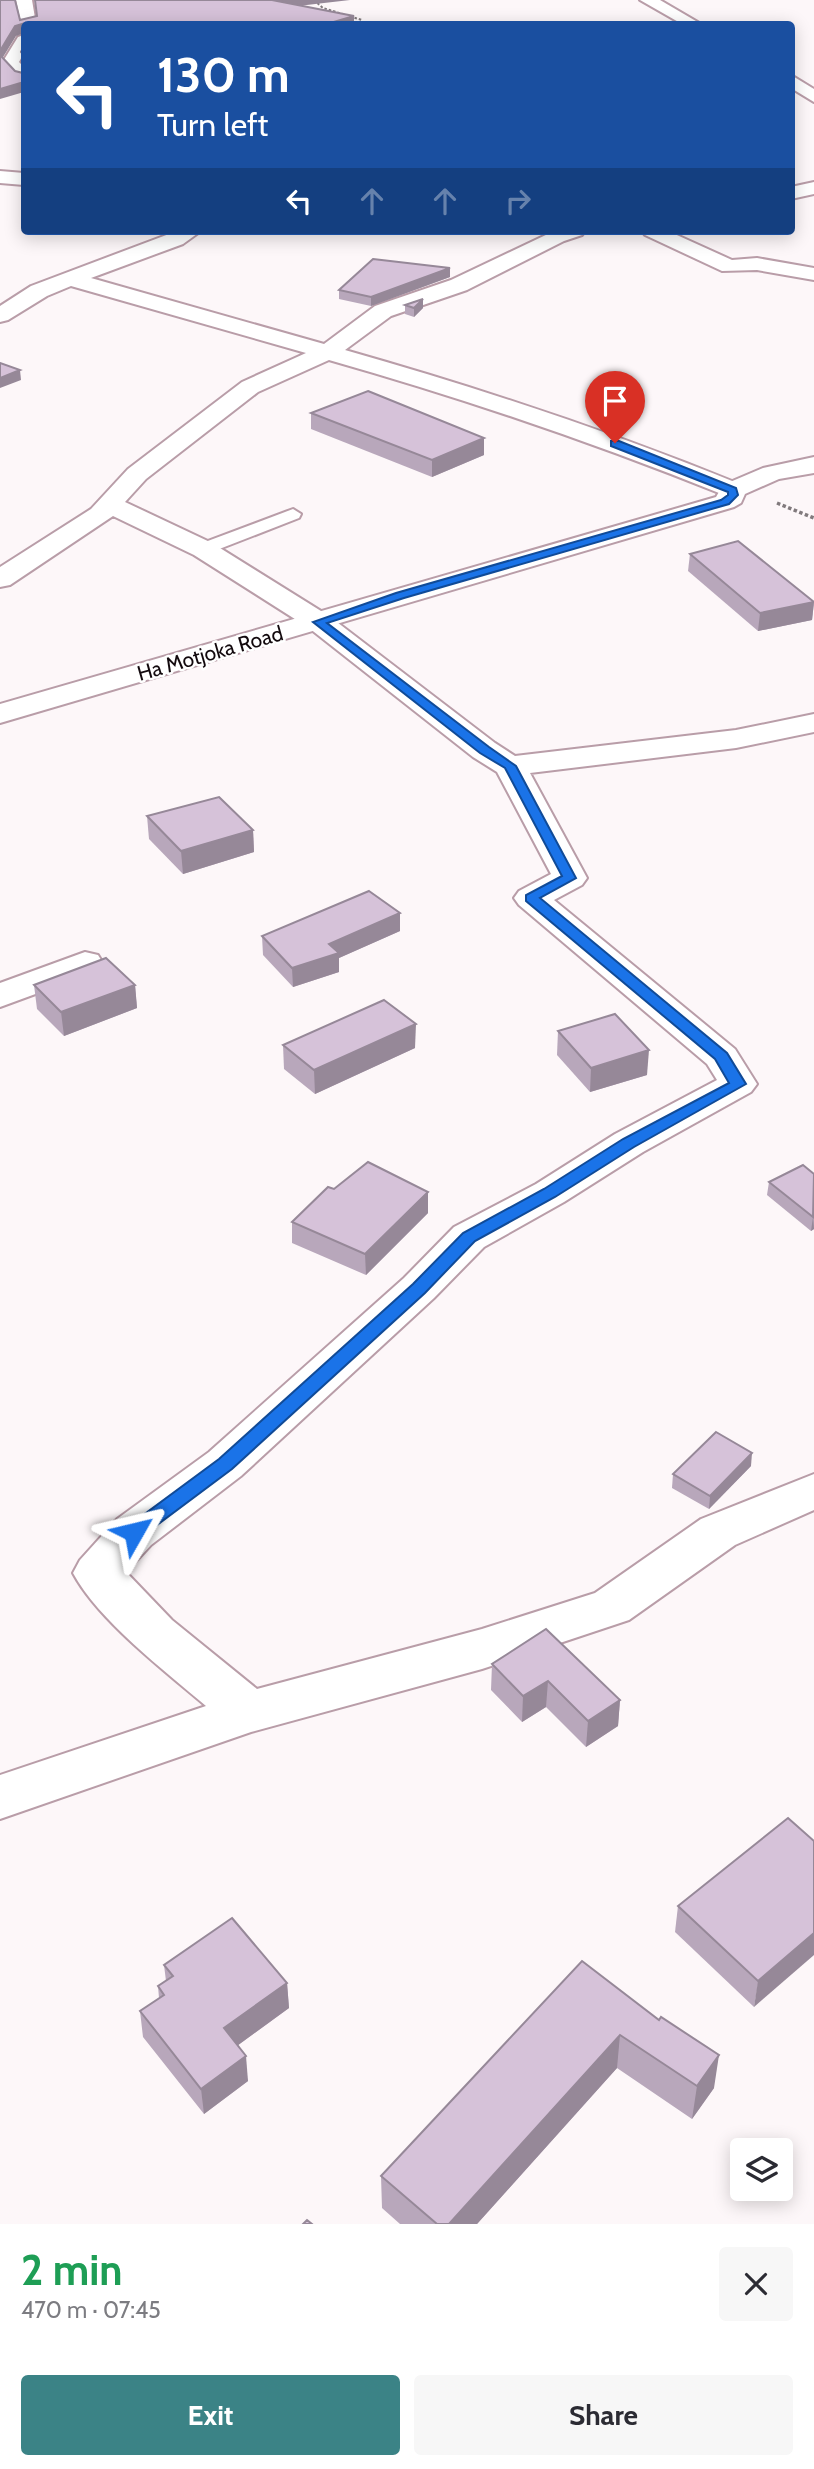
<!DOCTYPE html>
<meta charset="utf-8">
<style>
:root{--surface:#fff;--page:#f7f7f7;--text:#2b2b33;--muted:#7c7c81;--accent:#3b8386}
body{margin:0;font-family:Cabin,sans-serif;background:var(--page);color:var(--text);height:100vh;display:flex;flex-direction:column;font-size:26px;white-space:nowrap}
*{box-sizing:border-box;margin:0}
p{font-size:23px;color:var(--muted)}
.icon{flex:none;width:38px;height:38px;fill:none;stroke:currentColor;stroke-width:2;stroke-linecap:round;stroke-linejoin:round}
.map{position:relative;height:2224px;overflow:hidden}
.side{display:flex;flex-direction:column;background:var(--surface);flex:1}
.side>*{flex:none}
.guide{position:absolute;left:21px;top:21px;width:774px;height:214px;border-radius:7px;box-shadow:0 4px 18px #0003;background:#1a4fa0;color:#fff;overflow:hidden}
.controls{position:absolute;left:730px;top:2138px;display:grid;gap:14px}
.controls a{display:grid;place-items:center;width:63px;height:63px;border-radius:7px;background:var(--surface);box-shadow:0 4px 18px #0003;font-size:35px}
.pin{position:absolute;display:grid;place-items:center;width:60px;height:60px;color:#fff;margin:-72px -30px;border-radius:50% 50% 50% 0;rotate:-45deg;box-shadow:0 0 7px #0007}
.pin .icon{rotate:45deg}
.me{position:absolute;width:77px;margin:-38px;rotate:53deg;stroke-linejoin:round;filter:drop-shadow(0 0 5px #0008)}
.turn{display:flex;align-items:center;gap:24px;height:147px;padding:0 21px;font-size:32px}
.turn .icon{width:91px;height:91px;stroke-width:2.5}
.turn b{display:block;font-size:49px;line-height:60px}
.lanes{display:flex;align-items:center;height:66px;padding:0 21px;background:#0003;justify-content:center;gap:35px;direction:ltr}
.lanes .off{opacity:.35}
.round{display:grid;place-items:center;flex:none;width:74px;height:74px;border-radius:7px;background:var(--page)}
.head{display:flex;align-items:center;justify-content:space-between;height:119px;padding:0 21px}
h1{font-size:42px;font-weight:800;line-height:52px;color:#1e9e55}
.primary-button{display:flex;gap:14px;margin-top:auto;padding:14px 21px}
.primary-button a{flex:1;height:80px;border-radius:7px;background:var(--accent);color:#fff;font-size:28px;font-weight:800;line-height:80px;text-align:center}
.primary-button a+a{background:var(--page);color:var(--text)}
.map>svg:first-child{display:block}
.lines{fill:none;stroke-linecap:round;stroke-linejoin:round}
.lane-casing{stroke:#b99da8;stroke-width:4}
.street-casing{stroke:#b99da8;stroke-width:4}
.secondary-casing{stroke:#b99da8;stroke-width:4}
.path-far1{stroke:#817a7d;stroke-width:2;stroke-dasharray:2.5 2;stroke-linecap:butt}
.path{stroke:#817a7d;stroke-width:3.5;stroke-dasharray:3.5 2.5;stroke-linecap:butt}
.lane{fill:#fff;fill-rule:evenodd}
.street{fill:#fff;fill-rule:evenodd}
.secondary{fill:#fff;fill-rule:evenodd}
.wall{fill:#b8a7bb}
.shaded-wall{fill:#968898}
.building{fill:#d6c2d9;stroke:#968898;stroke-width:2}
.route{fill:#1a73e8;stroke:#114b97;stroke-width:2}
.labels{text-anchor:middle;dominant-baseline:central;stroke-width:5;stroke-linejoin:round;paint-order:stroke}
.far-street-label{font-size:21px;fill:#12090d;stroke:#fff}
</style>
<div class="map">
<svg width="814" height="2224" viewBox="0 0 814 2224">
<rect width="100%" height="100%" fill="#fdf7f9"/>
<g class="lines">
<g class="lane-casing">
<polygon id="lane" points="293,509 301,514 299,518 209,553 197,553 194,549 197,545"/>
</g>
<g class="street-casing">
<g id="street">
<polygon points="16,0 32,0 36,24 24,24 22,27"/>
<polygon points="640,0 660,0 701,24 682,24"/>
<polygon points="24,35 24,53 19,62 24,67 24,80 18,79 2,63 18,37"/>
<polygon points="791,75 814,89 814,102 791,88"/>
<polygon points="0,171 24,173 24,185 0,183"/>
<polygon points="814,182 814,194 791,199 791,187"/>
<path d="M177 231H201L183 244 91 278 324 344 375 306 451 280 550 233 585 231 582 235 564 241 467 290 391 316 345 350C479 388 612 432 742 485L746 490 742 495 733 498 724 495C595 443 463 398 329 360L258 392 146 479 125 502 212 543 329 616 495 743 515 756 736 730 814 714V732L736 748 530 773 587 878 582 885 554 900 735 1049 757 1084 751 1092 643 1152 564 1202 484 1247 434 1298 241 1476 151 1545 126 1572 172 1620 257 1689 482 1629 595 1593 701 1519 814 1474V1510L735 1545 629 1620 482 1669 251 1732 0 1819V1775L206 1706C165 1671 98 1620 73 1573L80 1560 117 1519 209 1452 404 1278 454 1227 536 1184 615 1134 717 1080 707 1064 519 905 514 898 519 891 551 874 497 772 473 757 309 628 194 555 113 516 10 585 0 587V567L91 509 128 469 242 382 306 353 71 286 47 296 8 320 0 322V306L31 286Z"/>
<polygon points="642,231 668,231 732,260 757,258 814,268 814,280 757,270 722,271 645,235"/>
<polygon points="85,952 98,955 103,963 98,971 0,1007 0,983"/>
</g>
</g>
<g class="secondary-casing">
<polygon id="secondary" points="814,457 814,473 779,479 745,494 741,503 734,507 0,723 0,704 716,497 723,485 763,468"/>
</g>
<polyline class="path-far1" points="314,0 323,8 362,20 361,24"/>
<polyline class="path" points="777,503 814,518"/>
<use href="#lane" class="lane"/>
<use href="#street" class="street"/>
<use href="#secondary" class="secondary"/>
</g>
<g class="wall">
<polygon points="24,46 24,64 22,62 21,52"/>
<polygon points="450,268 450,277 371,306 339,299 339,290"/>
<polygon points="405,305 423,308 414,317 405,314"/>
<polygon points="311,413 484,455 432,477 311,429"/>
<polygon points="690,554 814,602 812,620 758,631 688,571"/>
<polygon points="147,816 253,830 254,852 183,874 149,839"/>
<polygon points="400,931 339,958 339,972 293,987 263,955 262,936"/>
<polygon points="34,985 135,985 137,1008 64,1036 37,1009"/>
<polygon points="558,1031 647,1075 590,1092 557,1055"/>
<polygon points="283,1045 415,1048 315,1094 284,1069"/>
<polygon points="814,1174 814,1229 811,1231 767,1195 769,1182"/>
<polygon points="334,1189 428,1213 366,1275 292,1243 292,1222"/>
<polygon points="751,1466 709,1509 672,1488 673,1474"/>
<polygon points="492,1664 620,1700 618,1726 586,1747 546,1707 522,1722 491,1690"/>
<polygon points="788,1818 754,2007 675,1932 678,1906"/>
<polygon points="582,1961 714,2088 692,2119 617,2068 477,2224 400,2224 382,2208 381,2176"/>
<polygon points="164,1965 287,1983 289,2008 238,2045 248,2081 204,2114 143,2037 140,2011 159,1998 158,1986 166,1981"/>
</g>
<g class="shaded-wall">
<polygon points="271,0 350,0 272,9"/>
<polygon points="354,16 354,24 327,24"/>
<polygon points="25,23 24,33 16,36 0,62 0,51 15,26"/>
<polygon points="24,82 24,92 0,99 0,89"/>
<polygon points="450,268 450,277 371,306 371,297"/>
<polygon points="423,299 423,308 414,317 414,308"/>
<polygon points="20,370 21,380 0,388 0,378"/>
<polygon points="484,438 484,455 432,477 432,460"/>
<polygon points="814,602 812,620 758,631 760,613"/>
<polygon points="253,830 254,852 183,874 181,851"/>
<polygon points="400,913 400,931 339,958 339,972 293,987 292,968 329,944"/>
<polygon points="135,985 137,1008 64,1036 61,1012"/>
<polygon points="416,1024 415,1048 315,1094 314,1070"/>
<polygon points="649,1050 647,1075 590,1092 591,1068"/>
<polygon points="428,1192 428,1213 366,1275 365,1254"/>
<polygon points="813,1217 814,1229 811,1231"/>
<polygon points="752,1453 751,1466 709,1509 710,1496"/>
<polygon points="548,1681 546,1707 522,1722 523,1696"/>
<polygon points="620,1700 618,1726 586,1747 588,1721"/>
<polygon points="814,1933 814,1955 754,2007 758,1981"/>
<polygon points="287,1983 289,2008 226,2054 224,2028"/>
<polygon points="620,2035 617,2068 477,2224 449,2224"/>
<polygon points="719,2055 714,2088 692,2119 697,2086"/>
<polygon points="246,2056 248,2081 204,2114 201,2089"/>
</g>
<g class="building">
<polygon points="0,0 15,0 20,20 37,16 35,0 272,0 354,16 327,24 25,24 25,23 15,26 0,51"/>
<polygon points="24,46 24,56 21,52"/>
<polygon points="0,55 15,71 23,73 24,71 24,82 0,89"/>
<polygon points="373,259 450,268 371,297 339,290"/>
<polygon points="423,299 414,308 405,305"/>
<polygon points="0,363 20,370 0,378"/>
<polygon points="368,391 484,438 432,460 311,413"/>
<polygon points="738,541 814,602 760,613 690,554"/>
<polygon points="219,797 253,830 181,851 147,816"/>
<polygon points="369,891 400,913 329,944 339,953 292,968 262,936"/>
<polygon points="106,958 135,985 61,1012 34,985"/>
<polygon points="384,1000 416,1024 314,1070 283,1045"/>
<polygon points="615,1014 649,1050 591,1068 558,1031"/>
<polygon points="368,1162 428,1192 365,1254 292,1222 328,1187 334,1189"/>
<polygon points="803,1165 814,1174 813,1217 769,1182"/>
<polygon points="716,1432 752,1453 710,1496 673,1474"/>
<polygon points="546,1629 620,1700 588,1721 548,1681 523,1696 492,1664"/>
<polygon points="788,1818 814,1841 814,1933 758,1981 678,1906"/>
<polygon points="232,1918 287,1983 224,2028 246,2056 201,2089 140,2011 164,1995 158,1986 173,1976 164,1965"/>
<polygon points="582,1961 659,2020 661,2017 719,2055 697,2086 620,2035 449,2224 437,2224 381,2176"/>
<polygon points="307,2220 312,2224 303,2224"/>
</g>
<polygon class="route" points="611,441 619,441 736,488 738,495 729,504 404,598 327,623 489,747 516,766 576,878 540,898 727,1053 746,1084 634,1147 555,1197 475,1241 425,1293 232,1469 141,1537 134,1539 127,1537 124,1532 127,1527 219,1459 413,1284 463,1233 544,1189 623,1139 729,1083 715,1059 526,901 526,895 562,876 505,768 480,753 313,622 396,593 721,500 728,495 728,492 611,446"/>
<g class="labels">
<g class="far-street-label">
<text transform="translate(210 653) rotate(-16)">Ha Motjoka Road</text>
</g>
</g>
</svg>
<div class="controls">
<a><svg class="icon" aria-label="layers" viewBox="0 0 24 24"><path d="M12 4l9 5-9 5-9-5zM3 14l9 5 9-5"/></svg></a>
</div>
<div class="pin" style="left:615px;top:443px;background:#d93025"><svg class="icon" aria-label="arrive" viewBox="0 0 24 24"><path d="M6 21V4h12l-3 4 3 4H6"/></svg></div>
<svg class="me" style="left:134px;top:1532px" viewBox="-20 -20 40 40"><path d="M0-17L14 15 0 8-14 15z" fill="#1a73e8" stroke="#fff" stroke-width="4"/></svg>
<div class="guide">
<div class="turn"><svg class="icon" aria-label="left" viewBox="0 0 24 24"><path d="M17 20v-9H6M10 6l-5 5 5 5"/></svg><div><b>130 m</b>Turn left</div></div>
<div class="lanes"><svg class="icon" aria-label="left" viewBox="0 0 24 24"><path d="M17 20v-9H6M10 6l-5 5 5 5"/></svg><svg class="icon off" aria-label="ahead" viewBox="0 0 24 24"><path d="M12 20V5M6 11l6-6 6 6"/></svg><svg class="icon off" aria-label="ahead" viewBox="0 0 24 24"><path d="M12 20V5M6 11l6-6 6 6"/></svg><svg class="icon off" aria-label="right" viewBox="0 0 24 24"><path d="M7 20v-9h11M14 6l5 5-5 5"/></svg></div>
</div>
</div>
<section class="side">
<div class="head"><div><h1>2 min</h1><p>470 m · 07:45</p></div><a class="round"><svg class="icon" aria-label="close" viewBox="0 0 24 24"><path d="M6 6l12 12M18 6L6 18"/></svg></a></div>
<div class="primary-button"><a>Exit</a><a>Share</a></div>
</section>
